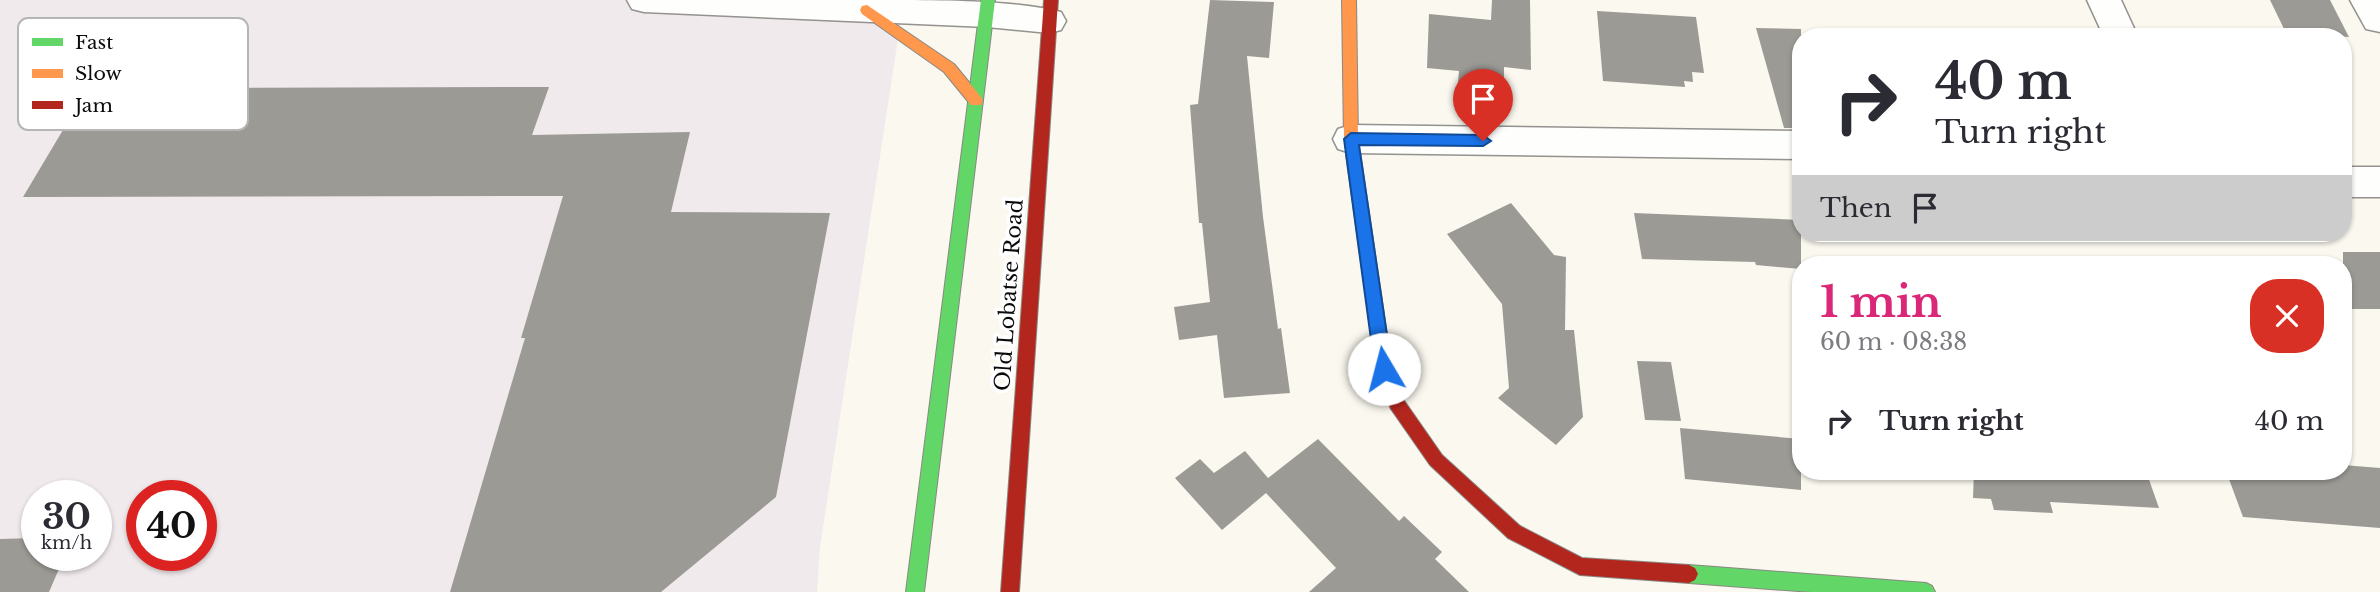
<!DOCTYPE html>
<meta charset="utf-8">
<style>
:root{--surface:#fff;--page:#f2f2f3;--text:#2b2b33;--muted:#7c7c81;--accent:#db2777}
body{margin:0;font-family:"Libre Baskerville",serif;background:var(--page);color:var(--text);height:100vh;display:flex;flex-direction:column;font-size:26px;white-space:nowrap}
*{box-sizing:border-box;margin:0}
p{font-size:23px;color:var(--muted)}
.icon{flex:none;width:38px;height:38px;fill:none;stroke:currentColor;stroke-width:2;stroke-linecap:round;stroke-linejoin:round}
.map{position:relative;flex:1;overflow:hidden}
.details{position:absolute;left:1792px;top:256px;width:560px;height:224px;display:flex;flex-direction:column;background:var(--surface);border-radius:28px;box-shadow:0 2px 5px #0004}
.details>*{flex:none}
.top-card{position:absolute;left:1792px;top:28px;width:560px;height:214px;border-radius:28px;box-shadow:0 2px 5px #0004;background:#fff;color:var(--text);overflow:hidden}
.speed{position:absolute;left:21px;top:480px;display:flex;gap:14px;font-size:35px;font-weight:700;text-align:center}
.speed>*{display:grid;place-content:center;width:91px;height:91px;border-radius:50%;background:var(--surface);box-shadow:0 2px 5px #0004;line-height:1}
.speed small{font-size:18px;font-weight:400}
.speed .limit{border:10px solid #d22;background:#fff;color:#111}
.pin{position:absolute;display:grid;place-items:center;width:60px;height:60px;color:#fff;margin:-72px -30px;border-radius:50% 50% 50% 0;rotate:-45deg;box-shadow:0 0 7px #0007}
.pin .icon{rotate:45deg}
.me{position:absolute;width:77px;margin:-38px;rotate:352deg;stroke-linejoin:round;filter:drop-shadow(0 0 5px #0008)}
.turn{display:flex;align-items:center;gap:24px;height:147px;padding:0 28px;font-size:32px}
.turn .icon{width:91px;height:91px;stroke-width:2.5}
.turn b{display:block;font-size:49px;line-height:60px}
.then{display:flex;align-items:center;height:66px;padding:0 28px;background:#0003;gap:14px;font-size:26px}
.round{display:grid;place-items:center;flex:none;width:74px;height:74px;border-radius:28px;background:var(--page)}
.headline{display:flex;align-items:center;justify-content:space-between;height:119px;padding:0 28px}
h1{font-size:42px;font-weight:800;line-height:52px;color:var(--accent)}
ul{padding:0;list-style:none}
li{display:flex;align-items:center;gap:21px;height:91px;padding:0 28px}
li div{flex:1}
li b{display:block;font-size:26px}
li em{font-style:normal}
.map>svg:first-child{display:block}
.industrial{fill:#f1eaec;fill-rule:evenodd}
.building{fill:#9c9a95}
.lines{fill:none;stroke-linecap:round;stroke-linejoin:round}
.street-casing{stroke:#93928e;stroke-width:3}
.fast-casing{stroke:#898884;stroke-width:2}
.slow-casing{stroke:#898884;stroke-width:2}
.jam-casing{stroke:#898884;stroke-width:2}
.street{fill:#fefefd;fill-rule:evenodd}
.fast{fill:#63d668;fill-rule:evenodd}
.slow{fill:#ff974d;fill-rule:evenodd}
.jam{fill:#b3261e;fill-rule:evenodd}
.route{fill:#1a73e8;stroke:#114b97;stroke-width:2}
.labels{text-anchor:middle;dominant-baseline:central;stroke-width:7;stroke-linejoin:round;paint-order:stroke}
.street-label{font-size:21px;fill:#0b0b0b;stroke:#fff}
.key{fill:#fff;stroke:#b6b6b6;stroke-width:2}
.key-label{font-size:19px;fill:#0b0b0b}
</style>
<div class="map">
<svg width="2380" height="592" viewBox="0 0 2380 592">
<rect width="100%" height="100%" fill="#faf8ef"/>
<path class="industrial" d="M0 0H904L820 547 817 592H0ZM37 495H96V555H37ZM142 495H201V555H142Z"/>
<g class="building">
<polygon points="1210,0 1274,2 1269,58 1247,56 1263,217 1278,329 1281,328 1290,393 1224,398 1217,335 1179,340 1174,307 1210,302 1202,223 1199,223 1190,105 1198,104"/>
<polygon points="1492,0 1530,0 1531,70 1504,67 1504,87 1458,82 1459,71 1427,68 1429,14 1491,20"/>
<polygon points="2270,0 2330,0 2349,37 2286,33"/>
<polygon points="1597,11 1696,17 1704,73 1692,72 1693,82 1684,81 1685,87 1603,81"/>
<polygon points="1756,28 1801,29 1801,128 1784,128"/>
<polygon points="549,87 532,135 690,132 671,212 830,213 776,497 661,592 450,592 525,338 521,338 563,196 23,197 88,88"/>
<polygon points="1511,203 1554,255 1566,257 1565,330 1574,330 1583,417 1556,445 1498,398 1509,388 1502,304 1447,234"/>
<polygon points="1634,213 1801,220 1801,269 1756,265 1755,262 1642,259"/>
<rect x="2343" y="252" width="37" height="57"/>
<polygon points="1637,361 1671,362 1681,421 1645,420"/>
<polygon points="1680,428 1801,439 1801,490 1685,479"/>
<polygon points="1318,439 1399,521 1404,516 1442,552 1435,559 1469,592 1309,592 1336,568 1266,493 1222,530 1175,478 1200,459 1214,473 1245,451 1268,478"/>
<polygon points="2343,465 2380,468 2380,528 2243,517 2226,471 2343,471"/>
<polygon points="1974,471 2146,471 2159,508 2050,502 2053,513 1994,510 1991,499 1973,498"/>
<polygon points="37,538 37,555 65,555 49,592 0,592 0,539"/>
</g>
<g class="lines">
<g class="street-casing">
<g id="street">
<path d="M627 0C713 0 799 0 885 0 935 0 1014 0 1061 12L1066 21 1061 30 1049 33 987 27 644 12 632 9Z"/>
<polygon points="2087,0 2121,0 2138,37 2104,37"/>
<polygon points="2350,0 2380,0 2380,32 2366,29"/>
<polygon points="1351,125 1801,131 1801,159 1351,153 1338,149 1333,139 1338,129"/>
<rect x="2343" y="167" width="37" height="30"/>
</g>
</g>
<g class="fast-casing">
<g id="fast">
<polygon points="981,0 995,0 924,592 906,592"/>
<polygon points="1689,565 1926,583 1932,586 1935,592 1812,592 1689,583 1683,580 1680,574 1683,568"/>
</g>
</g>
<g class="slow-casing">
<g id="slow">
<polygon points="1342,0 1356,0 1358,139 1392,369 1405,404 1403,409 1397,411 1391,409 1376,369 1344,139"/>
<polygon points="867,5 954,64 981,97 983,101 981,105 971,105 944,72 862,14 860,10 862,6"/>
</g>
</g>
<g class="jam-casing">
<g id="jam">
<polygon points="1044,0 1058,0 1019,592 1001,592"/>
<polygon points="1397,397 1403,399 1442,455 1520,526 1582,558 1689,565 1695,568 1698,574 1695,580 1689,583 1580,575 1508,538 1430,465 1391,409 1389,404 1391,399"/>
</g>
</g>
<use href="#street" class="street"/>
<use href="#fast" class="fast"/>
<use href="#slow" class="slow"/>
<use href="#jam" class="jam"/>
</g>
<polygon class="route" points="1351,133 1483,135 1491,141 1483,146 1359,145 1392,369 1389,374 1384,376 1378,374 1375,369 1344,139"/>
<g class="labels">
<g class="street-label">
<text transform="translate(1009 295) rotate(-86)">Old Lobatse Road</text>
</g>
</g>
<rect x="18" y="18" width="230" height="112" rx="10" class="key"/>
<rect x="32" y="38" width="31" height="8" fill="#63d668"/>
<rect x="32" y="69" width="31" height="9" fill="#ff974d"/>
<rect x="32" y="101" width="31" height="8" fill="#b3261e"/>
<g class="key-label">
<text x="75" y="49">Fast</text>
<text x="75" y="80">Slow</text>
<text x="75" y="112">Jam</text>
</g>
</svg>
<div class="speed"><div>30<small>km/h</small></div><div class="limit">40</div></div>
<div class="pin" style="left:1483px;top:141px;background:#d93025"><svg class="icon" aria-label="arrive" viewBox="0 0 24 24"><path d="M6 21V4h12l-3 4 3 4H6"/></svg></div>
<svg class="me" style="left:1384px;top:369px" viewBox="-20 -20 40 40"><circle r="19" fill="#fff"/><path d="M0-13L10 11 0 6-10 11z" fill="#1a73e8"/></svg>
<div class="top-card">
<div class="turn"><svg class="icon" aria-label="right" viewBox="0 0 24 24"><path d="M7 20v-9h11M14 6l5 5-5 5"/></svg><div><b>40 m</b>Turn right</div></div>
<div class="then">Then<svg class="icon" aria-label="arrive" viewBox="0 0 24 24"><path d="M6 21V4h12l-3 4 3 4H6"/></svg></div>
</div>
<section class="details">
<div class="headline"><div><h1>1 min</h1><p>60 m · 08:38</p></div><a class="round" style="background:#d93025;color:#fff"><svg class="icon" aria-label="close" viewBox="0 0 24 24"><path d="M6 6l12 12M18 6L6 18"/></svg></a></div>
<ul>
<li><svg class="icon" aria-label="right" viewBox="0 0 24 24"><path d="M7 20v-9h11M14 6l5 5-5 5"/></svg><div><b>Turn right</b></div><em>40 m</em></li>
</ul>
</section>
</div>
